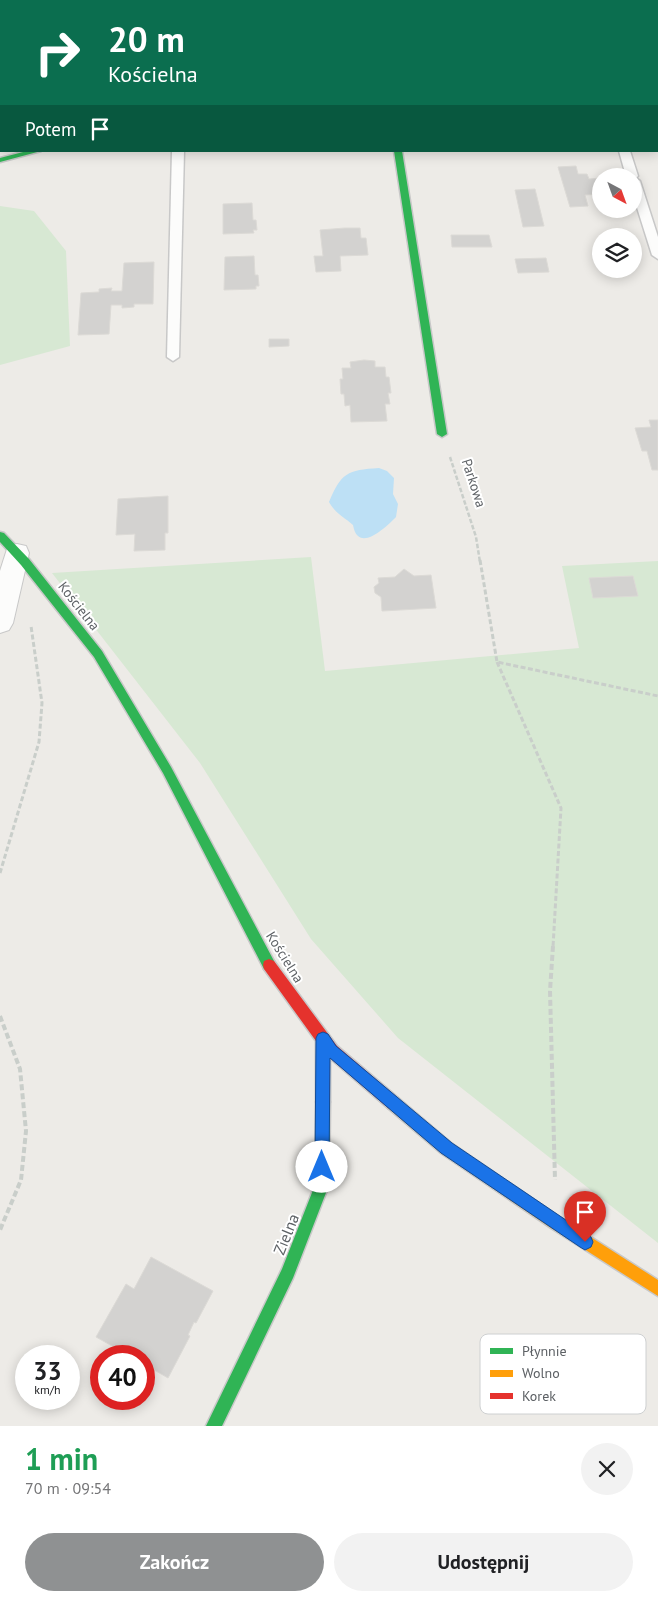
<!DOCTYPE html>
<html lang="pl">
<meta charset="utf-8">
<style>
:root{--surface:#fff;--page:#f2f2f2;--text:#202124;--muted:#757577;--accent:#8f9192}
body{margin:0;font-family:"PT Sans",sans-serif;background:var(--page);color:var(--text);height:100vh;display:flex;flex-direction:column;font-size:19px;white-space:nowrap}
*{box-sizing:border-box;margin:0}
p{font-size:16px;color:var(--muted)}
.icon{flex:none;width:28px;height:28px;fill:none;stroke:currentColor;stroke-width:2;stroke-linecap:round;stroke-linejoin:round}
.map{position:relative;height:1426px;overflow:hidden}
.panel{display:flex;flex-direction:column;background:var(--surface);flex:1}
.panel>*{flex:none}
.top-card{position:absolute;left:0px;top:0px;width:659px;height:152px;box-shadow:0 2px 12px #0003;background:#0b6e4f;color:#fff;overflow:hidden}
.needle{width:32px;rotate:139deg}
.buttons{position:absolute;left:592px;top:168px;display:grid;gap:10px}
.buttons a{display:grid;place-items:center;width:50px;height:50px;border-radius:50%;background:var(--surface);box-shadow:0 2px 12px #0003;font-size:25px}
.speed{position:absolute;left:15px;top:1345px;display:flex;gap:10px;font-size:25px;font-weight:700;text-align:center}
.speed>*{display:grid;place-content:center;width:65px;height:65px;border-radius:50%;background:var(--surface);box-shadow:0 2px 12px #0003;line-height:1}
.speed small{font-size:12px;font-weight:400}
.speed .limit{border:8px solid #d22;background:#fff;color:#111}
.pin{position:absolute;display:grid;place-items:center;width:42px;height:42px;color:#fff;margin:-51px -21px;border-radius:50% 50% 50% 0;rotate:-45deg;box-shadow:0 0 5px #0007}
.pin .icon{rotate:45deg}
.me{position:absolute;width:55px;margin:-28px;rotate:0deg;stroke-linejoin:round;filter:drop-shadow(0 0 4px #0008)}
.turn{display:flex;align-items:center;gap:18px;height:105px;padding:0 25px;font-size:22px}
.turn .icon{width:65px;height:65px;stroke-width:2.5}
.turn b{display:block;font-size:35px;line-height:42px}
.then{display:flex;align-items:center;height:48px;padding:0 25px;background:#0003;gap:10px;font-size:19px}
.round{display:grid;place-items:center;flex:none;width:52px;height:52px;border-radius:26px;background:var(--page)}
.overview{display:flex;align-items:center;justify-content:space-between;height:85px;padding:0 25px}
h1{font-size:30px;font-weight:600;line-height:38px;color:#1e9e55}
.primary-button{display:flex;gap:10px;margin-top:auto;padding:10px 25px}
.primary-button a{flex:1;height:58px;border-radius:30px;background:var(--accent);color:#fff;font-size:20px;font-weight:600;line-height:58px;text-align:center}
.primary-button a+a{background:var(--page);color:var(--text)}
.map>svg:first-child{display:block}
.green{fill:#d7e8d3}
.water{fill:#bde0f5}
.building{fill:#d3d2d0;stroke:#dcdad6}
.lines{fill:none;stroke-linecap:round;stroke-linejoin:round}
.lane-casing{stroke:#c8c8c8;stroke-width:3}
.street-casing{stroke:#c8c8c8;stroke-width:2}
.fast-casing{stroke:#c8c8c8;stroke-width:3}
.slow-casing{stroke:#c8c8c8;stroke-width:3}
.jam-casing{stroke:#c8c8c8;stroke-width:3}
.path-far2{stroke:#c9ceca;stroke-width:2.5;stroke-dasharray:4.5 2;stroke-linecap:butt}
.path-far1{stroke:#c9ceca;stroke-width:3;stroke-dasharray:5 2.5;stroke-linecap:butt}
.path{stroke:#c9ceca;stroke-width:4;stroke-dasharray:6 3;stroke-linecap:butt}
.lane{fill:#fcfcfb;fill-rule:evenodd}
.street{fill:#fcfcfb;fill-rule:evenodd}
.fast{fill:#30b455;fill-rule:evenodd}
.slow{fill:#ff9f0a;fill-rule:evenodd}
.jam{fill:#e5322d;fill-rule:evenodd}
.route{fill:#1a73e8;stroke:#114b97}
.labels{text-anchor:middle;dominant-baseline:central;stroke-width:4;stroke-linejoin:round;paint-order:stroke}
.street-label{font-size:14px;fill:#5d6165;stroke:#fff}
.near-street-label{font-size:16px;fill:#5d6165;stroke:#fff}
.key{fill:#fff;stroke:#ced0d1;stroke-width:1}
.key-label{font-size:14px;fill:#5d6165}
</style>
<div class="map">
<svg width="658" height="1426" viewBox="0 0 658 1426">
<rect width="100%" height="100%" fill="#edebe7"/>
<g class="green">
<polygon points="126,0 478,0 478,1 125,1"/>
<polygon points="0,206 34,211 66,251 70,346 0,365"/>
<polygon points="311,557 325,671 579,648 562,566 658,561 658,1243 398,1038 311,939 200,763 52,573"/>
</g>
<path class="water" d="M379 468 387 471 394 478 393 494 398 504 396 517C385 528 358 554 353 525 344 517 335 513 329 502 341 473 347 470 379 468Z"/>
<g class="building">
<polygon points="576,166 578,174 587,174 589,179 601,178 601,194 585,195 588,206 570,207 558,167"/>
<polygon points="535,189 544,226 523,227 515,190"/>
<polygon points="252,203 253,220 256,220 257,230 253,230 254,233 223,234 223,204"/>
<polygon points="345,228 360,228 361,238 366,238 368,255 340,256 341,271 316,272 314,256 323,256 320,230"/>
<polygon points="451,235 489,235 492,247 452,247"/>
<polygon points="254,256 255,275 258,275 259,286 256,286 256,289 224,290 225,257"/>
<polygon points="546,258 549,272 518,273 515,259"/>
<polygon points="154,262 153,304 134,304 134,307 122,308 122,305 111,305 109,334 78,335 81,293 99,292 99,289 112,288 111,291 122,291 124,263"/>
<polygon points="269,339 289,339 289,346 269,347"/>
<polygon points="364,360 375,361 375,367 385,367 386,377 389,377 391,393 388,393 390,404 385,404 387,421 351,422 350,405 345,406 344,394 341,394 340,379 343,379 342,368 351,368 350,362"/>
<polygon points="649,420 658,420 658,470 652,470 647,451 642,451 635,428 651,427"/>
<polygon points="168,496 168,533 165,533 165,550 134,551 135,534 116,535 118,499"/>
<polygon points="404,569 414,576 431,575 436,608 382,611 381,597 375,593 374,587 379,583 378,578 395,577"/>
<polygon points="633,576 638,596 593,598 589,578"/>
<polygon points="151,1257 213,1291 196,1323 194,1322 188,1335 190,1336 168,1378 144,1364 144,1356 130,1356 96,1337 126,1284 134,1289"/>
</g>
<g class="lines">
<g class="lane-casing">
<g id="lane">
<rect x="0" y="68" width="1" height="6"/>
<polygon points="172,151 184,151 179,357 173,361 167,357"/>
<polygon points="619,151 630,151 638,176 636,178 640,181 658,237 658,259 652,255 634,198 634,176 626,176"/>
</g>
</g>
<g class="street-casing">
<g id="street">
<polygon points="344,0 360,0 361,1 345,1"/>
<polygon points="568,0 584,0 585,1 569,1"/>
<polygon points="17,544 26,546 29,553 13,623 9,630 0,633 0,571 8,546"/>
</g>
</g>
<g class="fast-casing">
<g id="fast">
<polygon points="27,151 41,151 0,162 0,158"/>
<polygon points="394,151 402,151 447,434 442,437 437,434"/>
<polygon points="0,532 4,533 29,559 102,651 171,767 274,961 275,965 274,969 269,971 264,969 163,773 94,657 21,565 0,542"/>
<polygon points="323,1095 328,1097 330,1102 329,1185 293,1278 222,1426 206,1426 282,1269 315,1185 316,1102 318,1097"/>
</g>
</g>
<g class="slow-casing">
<polygon id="slow" points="393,1096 398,1098 451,1143 561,1218 658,1280 658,1296 551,1228 441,1153 388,1108 386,1103 388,1098"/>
</g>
<g class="jam-casing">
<polygon id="jam" points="269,959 274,961 337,1046 398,1098 400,1103 398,1108 393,1110 388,1108 330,1058 330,1102 328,1107 323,1109 318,1107 316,1102 316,1041 264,969 263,965 264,961"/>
</g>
<polyline class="path-far2" points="450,457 476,537 480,562"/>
<g class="path-far1">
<polyline points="480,560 497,662 658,696"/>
<polyline points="497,662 561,808 553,947"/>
<polyline points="0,873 39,742 42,703 31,626"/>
</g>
<g class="path">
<polyline points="553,946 550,991 555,1180"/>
<polyline points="0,1016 20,1069 26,1131 21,1180 0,1230"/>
</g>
<use href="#lane" class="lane"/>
<use href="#street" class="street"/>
<use href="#fast" class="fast"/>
<use href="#slow" class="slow"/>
<use href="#jam" class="jam"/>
</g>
<polygon class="route" points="323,1032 328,1034 336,1046 452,1143 591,1237 593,1242 591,1247 585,1250 580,1247 441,1153 330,1058 329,1167 327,1172 322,1174 317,1172 315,1167 316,1038 318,1034"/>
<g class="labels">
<g class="street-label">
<text transform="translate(474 483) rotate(72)">Parkowa</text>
<text transform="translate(79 606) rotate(52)">Kościelna</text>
<text transform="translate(285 957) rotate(58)">Kościelna</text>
</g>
<g class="near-street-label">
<text transform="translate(286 1234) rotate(-68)">Zielna</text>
</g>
</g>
<rect x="480" y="1334" width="166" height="80" rx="8" class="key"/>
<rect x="490" y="1348" width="23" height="6" fill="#30b455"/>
<rect x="490" y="1370" width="23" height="7" fill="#ff9f0a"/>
<rect x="490" y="1393" width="23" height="6" fill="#e5322d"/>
<g class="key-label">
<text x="522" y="1356">Płynnie</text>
<text x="522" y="1378">Wolno</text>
<text x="522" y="1401">Korek</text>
</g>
</svg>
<div class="buttons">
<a><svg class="needle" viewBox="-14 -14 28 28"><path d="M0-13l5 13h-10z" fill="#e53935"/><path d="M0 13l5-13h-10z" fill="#757577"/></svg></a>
<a><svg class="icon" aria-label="layers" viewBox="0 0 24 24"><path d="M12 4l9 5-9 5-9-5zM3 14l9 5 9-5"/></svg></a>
</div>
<div class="speed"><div>33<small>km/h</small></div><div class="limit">40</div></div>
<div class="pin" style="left:585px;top:1242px;background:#d93025"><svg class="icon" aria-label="arrive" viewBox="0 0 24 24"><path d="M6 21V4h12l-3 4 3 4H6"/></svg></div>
<svg class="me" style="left:322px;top:1167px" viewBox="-20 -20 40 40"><circle r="19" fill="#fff"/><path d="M0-13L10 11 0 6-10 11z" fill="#1a73e8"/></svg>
<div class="top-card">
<div class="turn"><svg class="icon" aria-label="right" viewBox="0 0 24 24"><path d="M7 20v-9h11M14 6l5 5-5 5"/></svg><div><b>20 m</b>Kościelna</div></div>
<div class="then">Potem<svg class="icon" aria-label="arrive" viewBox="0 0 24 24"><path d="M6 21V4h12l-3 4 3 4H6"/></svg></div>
</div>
</div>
<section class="panel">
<div class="overview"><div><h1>1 min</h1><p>70 m · 09:54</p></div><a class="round"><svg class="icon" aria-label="close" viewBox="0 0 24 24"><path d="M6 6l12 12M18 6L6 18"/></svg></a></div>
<div class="primary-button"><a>Zakończ</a><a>Udostępnij</a></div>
</section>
